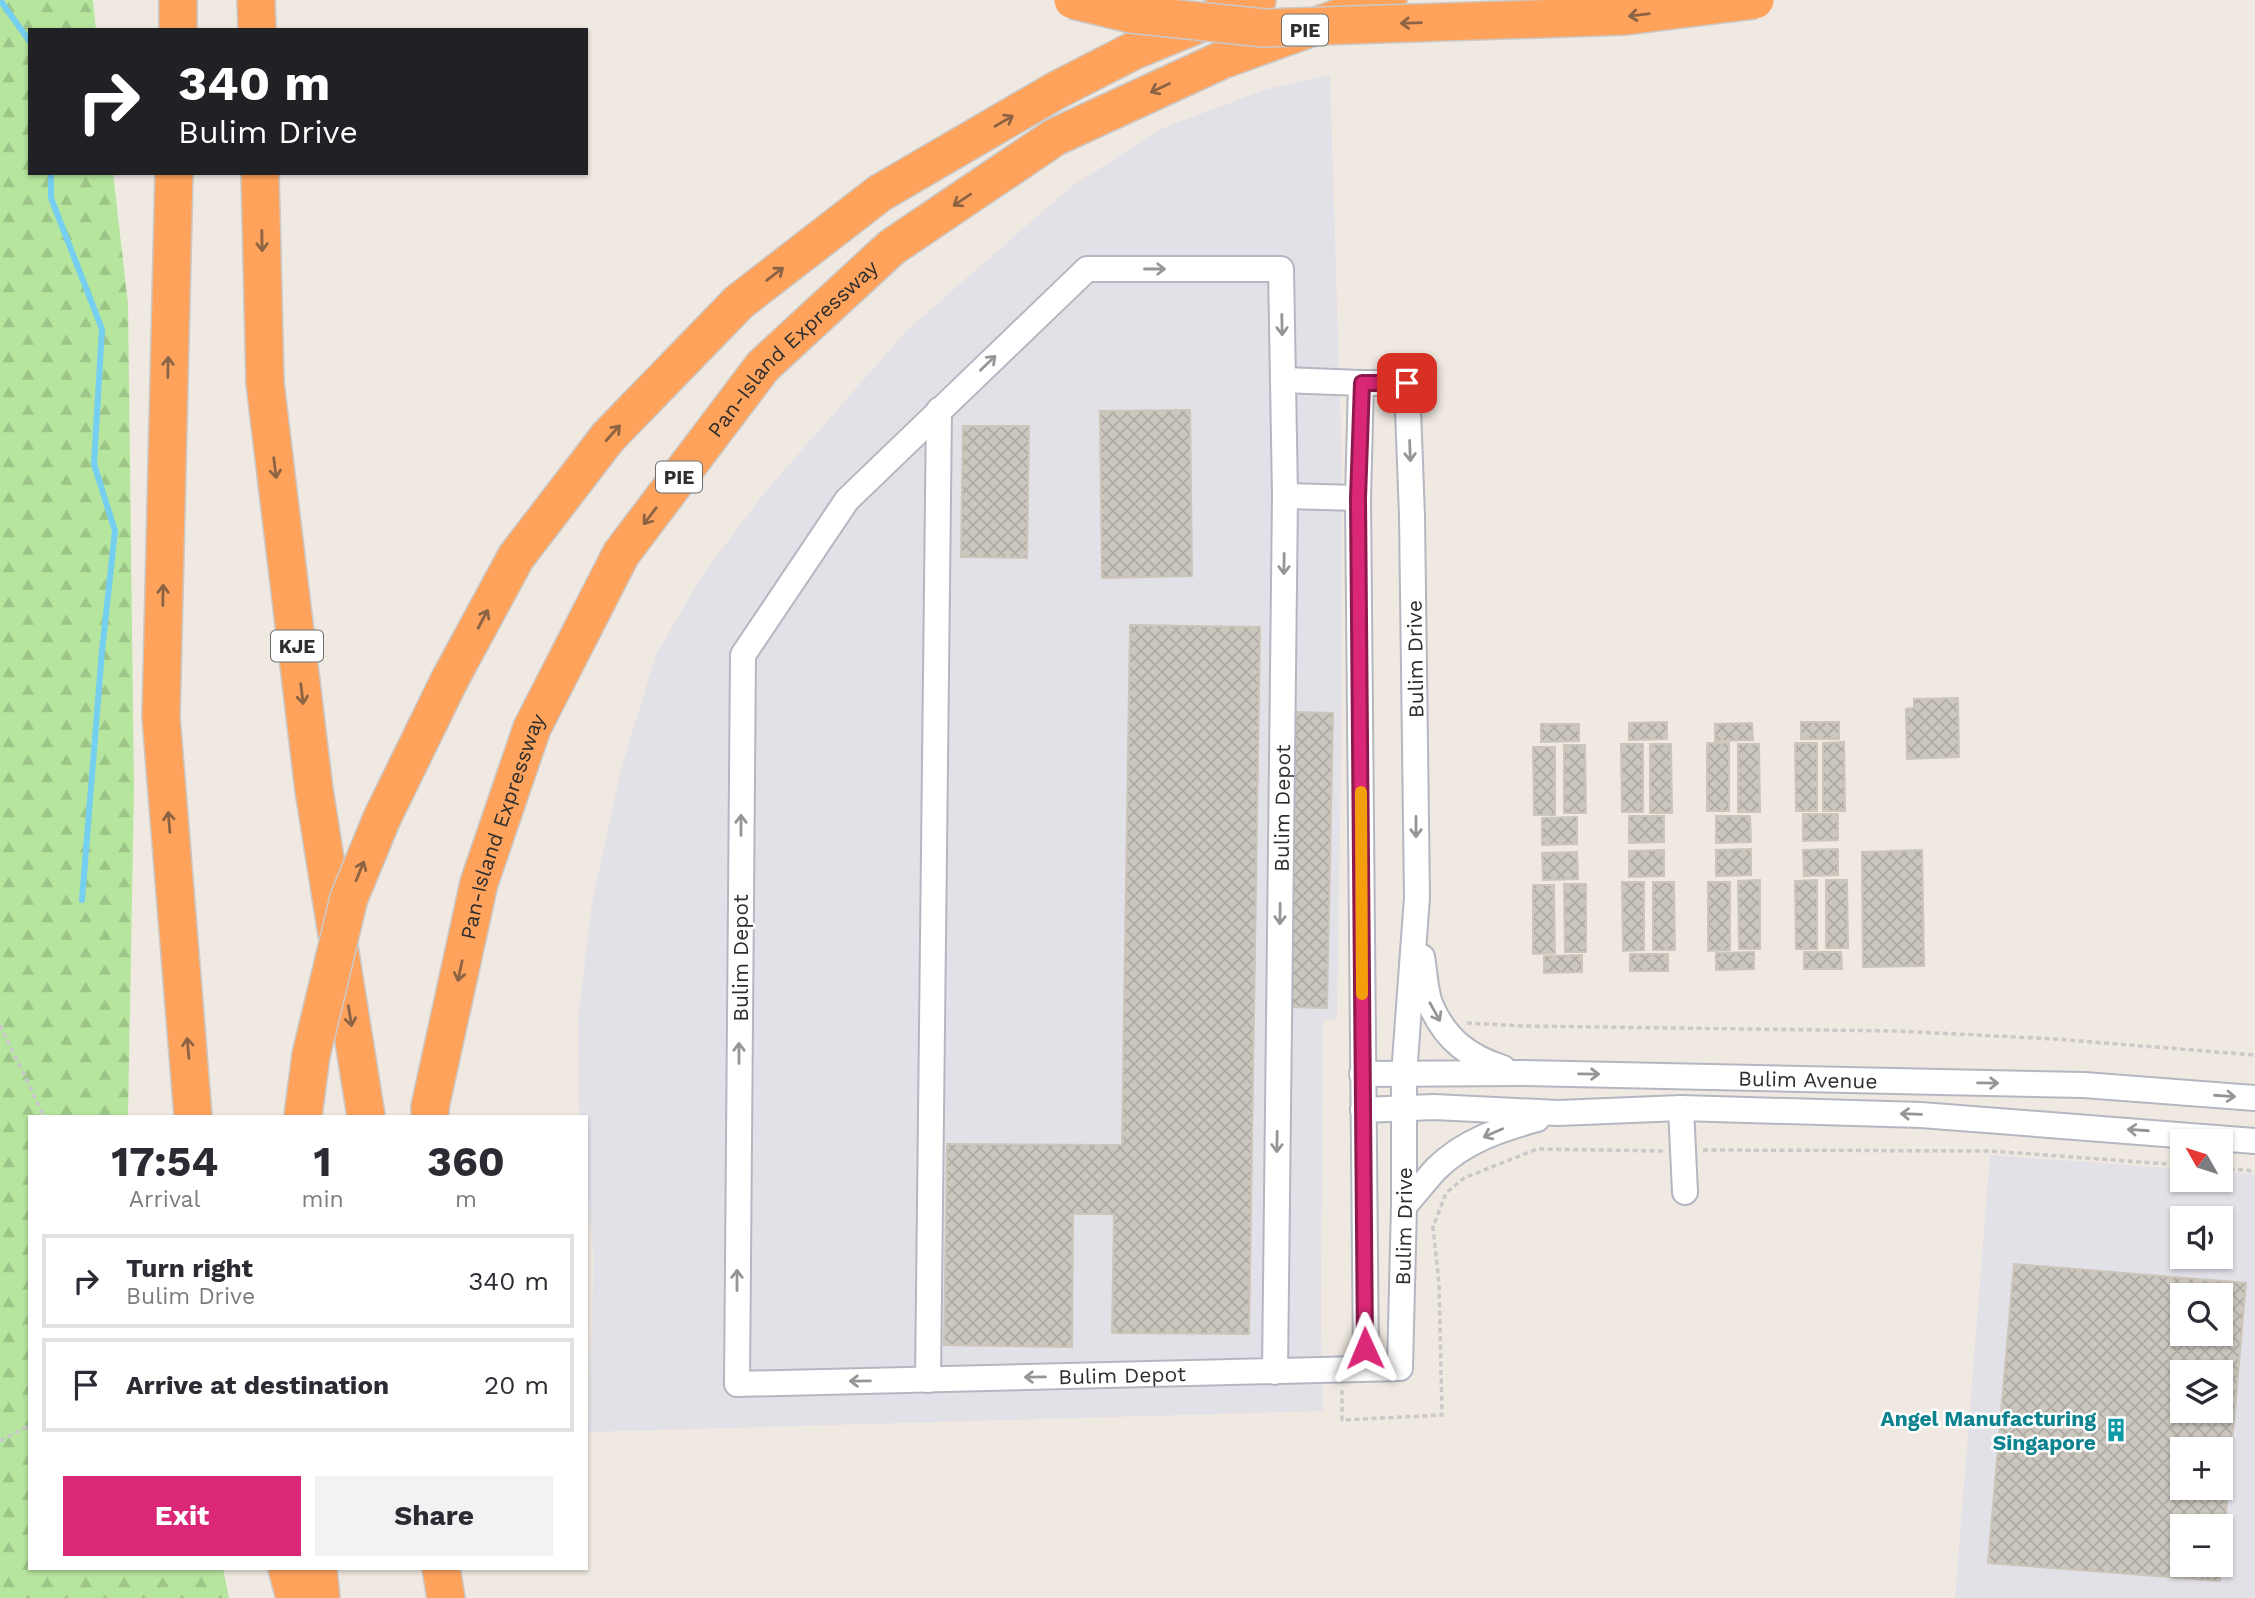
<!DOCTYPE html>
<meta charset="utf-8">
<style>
:root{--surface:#fff;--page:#f2f2f3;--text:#2b2b33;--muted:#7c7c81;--line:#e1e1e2;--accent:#db2777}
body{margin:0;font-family:"Work Sans",sans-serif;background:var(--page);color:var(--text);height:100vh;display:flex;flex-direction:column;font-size:26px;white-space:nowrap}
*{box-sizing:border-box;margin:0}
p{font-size:23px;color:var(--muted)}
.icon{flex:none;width:38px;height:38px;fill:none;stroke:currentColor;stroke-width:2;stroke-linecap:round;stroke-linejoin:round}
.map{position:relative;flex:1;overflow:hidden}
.drawer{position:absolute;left:28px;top:1115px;width:560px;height:455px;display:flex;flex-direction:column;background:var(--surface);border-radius:0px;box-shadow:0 2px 5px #0004}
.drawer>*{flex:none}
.top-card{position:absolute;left:28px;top:28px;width:560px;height:147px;border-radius:0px;box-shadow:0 2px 5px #0004;background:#202124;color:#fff;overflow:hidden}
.needle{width:46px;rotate:309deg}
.fabs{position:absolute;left:2170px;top:1129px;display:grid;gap:14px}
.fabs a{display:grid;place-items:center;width:63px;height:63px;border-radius:0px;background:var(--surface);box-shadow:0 2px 5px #0004;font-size:35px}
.pin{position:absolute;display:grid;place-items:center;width:60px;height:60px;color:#fff;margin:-30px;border-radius:14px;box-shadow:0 4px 10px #0006}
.me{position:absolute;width:77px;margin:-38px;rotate:359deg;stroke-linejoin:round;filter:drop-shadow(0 0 5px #0008)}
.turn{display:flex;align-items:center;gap:24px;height:147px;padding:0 35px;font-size:32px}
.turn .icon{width:91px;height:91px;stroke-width:2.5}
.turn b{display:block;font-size:49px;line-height:60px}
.eta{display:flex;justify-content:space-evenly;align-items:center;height:119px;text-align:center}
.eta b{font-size:42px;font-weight:700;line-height:49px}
.primary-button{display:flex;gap:14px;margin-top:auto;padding:14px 35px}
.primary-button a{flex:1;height:80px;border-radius:0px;background:var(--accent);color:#fff;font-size:28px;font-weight:700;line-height:80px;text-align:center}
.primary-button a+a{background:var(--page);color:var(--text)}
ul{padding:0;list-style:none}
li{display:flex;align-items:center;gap:21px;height:94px;margin:0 14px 10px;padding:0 21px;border:4px solid var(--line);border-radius:0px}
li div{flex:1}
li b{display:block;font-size:26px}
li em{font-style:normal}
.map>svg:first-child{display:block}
.industrial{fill:#e3e1e8;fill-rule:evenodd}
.forest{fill:url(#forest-firs)}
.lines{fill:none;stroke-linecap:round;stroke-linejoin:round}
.stream{stroke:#75cff0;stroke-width:6}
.building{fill:url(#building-cross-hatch);stroke:#cbc5ba;stroke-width:2;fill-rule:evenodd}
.minor-casing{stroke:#b4b7c1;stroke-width:28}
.highway-casing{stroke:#c9c9c9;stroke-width:40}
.path{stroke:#c9c9c9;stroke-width:3.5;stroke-dasharray:5 3.5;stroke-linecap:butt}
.minor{stroke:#fff;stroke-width:24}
.highway{stroke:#ffa35c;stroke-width:37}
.highway-bridge-casing{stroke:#c9c9c9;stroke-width:40;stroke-linecap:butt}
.highway-bridge{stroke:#ffa35c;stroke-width:37}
.oneway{stroke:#8c6343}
.oneway2{stroke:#969696}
.route-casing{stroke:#8e194d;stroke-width:18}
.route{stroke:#db2777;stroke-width:12}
.slow{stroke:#f59e0b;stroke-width:12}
.labels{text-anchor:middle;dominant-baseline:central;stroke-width:5;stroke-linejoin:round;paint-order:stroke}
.shield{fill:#fff;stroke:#6d6d6d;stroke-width:2}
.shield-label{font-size:19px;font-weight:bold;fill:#2e2e2e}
.street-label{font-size:21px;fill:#2e2e2e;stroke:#fff}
.culture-label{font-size:21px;font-weight:bold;fill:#0d838f;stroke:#fff;text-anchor:end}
</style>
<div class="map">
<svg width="2255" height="1598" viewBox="0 0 2255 1598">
<defs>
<pattern id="forest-firs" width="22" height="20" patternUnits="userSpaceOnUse" patternTransform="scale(1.75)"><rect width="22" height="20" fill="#b6e59e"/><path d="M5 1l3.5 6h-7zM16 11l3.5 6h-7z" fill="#9dc588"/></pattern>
<pattern id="building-cross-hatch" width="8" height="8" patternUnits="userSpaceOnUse" patternTransform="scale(1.75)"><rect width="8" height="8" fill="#cbc7bf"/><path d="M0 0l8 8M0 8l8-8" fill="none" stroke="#afaba4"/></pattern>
</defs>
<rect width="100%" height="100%" fill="#efe9e1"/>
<g class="industrial">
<polygon points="1330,75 1342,466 1342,701 1337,1019 1323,1020 1321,1318 1323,1411 588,1432 594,1259 586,1182 586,1116 580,1116 579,1106 578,1018 592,903 621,769 656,655 701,577 765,492 907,330 1072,186 1163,128 1267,89"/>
<path d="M1990 1155 2182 1169V1180H2221V1172L2255 1174V1598H1955ZM2182 1218H2221V1256H2182ZM2182 1295H2221V1334H2182ZM2182 1372H2221V1410H2182ZM2182 1449H2221V1488H2182ZM2182 1526H2221V1564H2182Z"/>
</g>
<polygon class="forest" points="0,0 93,0 96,30 30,30 30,173 113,173 128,304 134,790 128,1116 30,1116 30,1568 223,1568 229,1598 0,1598"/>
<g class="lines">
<g class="stream">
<polyline points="0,0 30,42"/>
<polyline points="51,173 51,198 102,329 94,464 115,531 102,651 82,900"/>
</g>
</g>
<g class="building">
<polygon points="1190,410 1192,576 1102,578 1100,411"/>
<polygon points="963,426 1029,426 1027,558 961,557"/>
<polygon points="1130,625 1260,627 1249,1334 1112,1333 1114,1214 1073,1214 1072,1347 944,1345 947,1144 1122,1145"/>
<polygon points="1958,698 1959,757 1907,759 1906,709 1914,708 1914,699"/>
<polygon points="1294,712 1333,713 1327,1008 1288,1007"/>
<polygon points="1667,722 1667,739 1629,740 1629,723"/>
<rect x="1801" y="722" width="38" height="17"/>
<polygon points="1752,723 1753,740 1715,741 1715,724"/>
<polygon points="1541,724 1579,724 1579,741 1541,742"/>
<polygon points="1844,742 1845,811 1823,811 1823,743"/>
<rect x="1707" y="743" width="22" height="68"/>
<polygon points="1795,743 1817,743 1817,811 1796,811"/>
<polygon points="1621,744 1643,744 1643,812 1622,812"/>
<polygon points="1650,744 1671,744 1672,813 1650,813"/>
<polygon points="1738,744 1759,744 1760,812 1738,812"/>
<polygon points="1564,745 1585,745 1586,813 1564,813"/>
<polygon points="1533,747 1555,747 1555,815 1534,815"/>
<polygon points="1803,814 1838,814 1838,840 1803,841"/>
<polygon points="1629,816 1664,816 1664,842 1629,843"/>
<polygon points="1716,816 1750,816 1751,842 1716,843"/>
<polygon points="1577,817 1577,844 1542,845 1542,818"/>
<polygon points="1751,849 1751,875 1716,876 1716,850"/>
<polygon points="1838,849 1838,875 1804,876 1803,850"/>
<polygon points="1664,850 1664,876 1629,877 1629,851"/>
<polygon points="1922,850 1924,966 1863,967 1862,852"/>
<polygon points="1577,852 1578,879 1543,880 1542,853"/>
<polygon points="1760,880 1760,949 1739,949 1738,881"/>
<polygon points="1817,880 1817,949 1796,949 1795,881"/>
<polygon points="1826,880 1847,880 1848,948 1826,948"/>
<polygon points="1622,882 1644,882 1644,950 1623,951"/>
<polygon points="1653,882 1674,882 1675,950 1653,950"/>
<polygon points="1708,882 1730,882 1730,950 1708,951"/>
<polygon points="1564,884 1586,884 1586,952 1565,952"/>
<polygon points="1533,885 1554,885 1555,953 1533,954"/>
<polygon points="1754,952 1754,969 1716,970 1716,953"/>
<polygon points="1804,952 1841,952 1842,969 1804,969"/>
<rect x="1630" y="954" width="38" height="17"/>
<polygon points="1582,955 1582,972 1544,973 1544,956"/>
<path d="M2014 1264 2246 1283 2220 1581 1988 1563ZM2182 1295H2221V1334H2182ZM2182 1372H2221V1410H2182ZM2182 1449H2221V1488H2182ZM2182 1526H2221V1564H2182Z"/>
</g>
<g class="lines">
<g class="minor-casing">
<g id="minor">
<polyline points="1283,380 1361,383"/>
<polyline points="1285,496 1358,498"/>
<path d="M1422 957C1425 972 1425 992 1431 1006 1446 1040 1469 1057 1503 1068"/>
<path id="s1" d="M1362 1074 1521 1073 2084 1085 2255 1098"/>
<polyline points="1681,1108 1685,1192"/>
<polyline points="1363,1110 1434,1107 1558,1113 1681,1108 1921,1115 2255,1141"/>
<path d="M1404 1206C1415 1194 1425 1181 1436 1169 1464 1141 1501 1129 1537 1119"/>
<path id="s2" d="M1275 1372 1285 496 1281 269H1087L847 500 743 655 737 1384 1400 1368 1404 1206V1075L1417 897 1412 516 1407 383H1361L1358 498 1366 1367"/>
<polyline points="928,1380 939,410"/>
</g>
</g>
<g class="highway-casing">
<g id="highway">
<polyline points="256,0 257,30"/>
<polyline points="178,30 178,0"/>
<polyline points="174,173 161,717 193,1116"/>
<polyline points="260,173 265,383 314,790 366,1116"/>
<polyline points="450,679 516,557 608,437 739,302 880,193 1057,90 1133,51 1257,0"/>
<polyline points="303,1116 311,1055"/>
<path id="s3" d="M430 1116V1107L479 883 532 728 621 554 763 366 892 247 1055 137 1222 60 1388 0"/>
<polyline points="287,1568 295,1598"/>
<polyline points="318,1568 321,1598"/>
<polyline points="441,1568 446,1598"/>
</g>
</g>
<g class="path">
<polyline points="1467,1023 1525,1026 1897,1031 2055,1039 2255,1055"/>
<polyline points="0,1025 44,1116"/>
<polyline points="1703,1150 1990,1151 2182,1165"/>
<polyline points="2221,1168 2255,1171"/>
<polyline points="1342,1390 1342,1420 1442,1415 1439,1284 1433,1227 1446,1193 1464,1178 1537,1149 1664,1151"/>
<polyline points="0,1441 30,1425"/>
</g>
<use href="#minor" class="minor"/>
<use href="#highway" class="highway"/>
<g class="highway-bridge-casing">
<g id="highway-bridge">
<polyline points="1073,0 1131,14 1264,28 1626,16 1755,0"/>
<polyline points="311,1055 349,898 382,818 450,679"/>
</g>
</g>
<use href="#highway-bridge" class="highway-bridge"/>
</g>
<defs><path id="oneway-shaft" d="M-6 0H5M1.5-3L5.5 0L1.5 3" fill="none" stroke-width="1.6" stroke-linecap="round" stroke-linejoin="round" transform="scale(1.75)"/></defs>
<g class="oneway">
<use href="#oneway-shaft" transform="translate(1639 15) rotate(173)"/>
<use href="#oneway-shaft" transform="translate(1411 23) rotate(178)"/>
<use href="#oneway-shaft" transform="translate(1160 88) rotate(155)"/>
<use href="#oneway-shaft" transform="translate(1004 121) rotate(-30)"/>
<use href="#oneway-shaft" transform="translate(962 200) rotate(146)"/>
<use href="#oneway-shaft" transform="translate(262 241) rotate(89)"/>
<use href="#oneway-shaft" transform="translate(775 274) rotate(-38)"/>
<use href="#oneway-shaft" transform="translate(168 367) rotate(-89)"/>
<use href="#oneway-shaft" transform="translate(613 433) rotate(-48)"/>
<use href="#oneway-shaft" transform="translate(275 468) rotate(83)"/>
<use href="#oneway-shaft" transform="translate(650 516) rotate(127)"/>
<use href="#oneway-shaft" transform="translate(163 595) rotate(-89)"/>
<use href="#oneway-shaft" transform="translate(483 619) rotate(-62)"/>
<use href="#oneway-shaft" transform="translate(302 694) rotate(83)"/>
<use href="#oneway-shaft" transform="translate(169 822) rotate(-95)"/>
<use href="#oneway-shaft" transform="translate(360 871) rotate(-68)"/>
<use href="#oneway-shaft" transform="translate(460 971) rotate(102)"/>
<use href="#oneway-shaft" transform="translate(350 1016) rotate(81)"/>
<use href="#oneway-shaft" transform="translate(188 1048) rotate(-95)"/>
</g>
<g class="oneway2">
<use href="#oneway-shaft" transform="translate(1155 269)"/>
<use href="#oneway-shaft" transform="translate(1282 325) rotate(89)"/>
<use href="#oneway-shaft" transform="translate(988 363) rotate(-44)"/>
<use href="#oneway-shaft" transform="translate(1410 451) rotate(88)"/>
<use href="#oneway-shaft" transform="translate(1284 564) rotate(91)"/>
<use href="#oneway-shaft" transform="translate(741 825) rotate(-90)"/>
<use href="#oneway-shaft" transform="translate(1416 827) rotate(90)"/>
<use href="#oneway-shaft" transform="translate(1280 914) rotate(91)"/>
<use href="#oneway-shaft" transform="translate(1435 1012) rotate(61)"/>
<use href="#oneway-shaft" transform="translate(739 1053) rotate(-90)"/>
<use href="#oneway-shaft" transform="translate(1589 1074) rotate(1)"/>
<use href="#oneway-shaft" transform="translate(1988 1083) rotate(1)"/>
<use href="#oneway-shaft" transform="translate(2225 1096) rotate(4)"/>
<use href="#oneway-shaft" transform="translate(1911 1114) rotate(-178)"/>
<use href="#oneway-shaft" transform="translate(2138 1130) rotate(-176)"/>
<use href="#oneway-shaft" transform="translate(1493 1133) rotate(156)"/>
<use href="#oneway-shaft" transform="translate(1277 1142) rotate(91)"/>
<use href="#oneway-shaft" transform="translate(737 1280) rotate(-90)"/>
<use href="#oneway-shaft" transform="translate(1035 1377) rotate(179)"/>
<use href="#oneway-shaft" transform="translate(860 1381) rotate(179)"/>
</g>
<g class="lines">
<g class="route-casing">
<polyline id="route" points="1365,1348 1358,498 1362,383 1407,383"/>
</g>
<use href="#route" class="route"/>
<polyline class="slow" points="1361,792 1362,994"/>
</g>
<defs>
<g id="building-bare" transform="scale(1.89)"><path d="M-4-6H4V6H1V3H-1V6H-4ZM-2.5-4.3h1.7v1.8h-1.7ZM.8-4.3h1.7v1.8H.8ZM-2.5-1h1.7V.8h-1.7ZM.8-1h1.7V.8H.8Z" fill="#0f9aa8" stroke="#fff" stroke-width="2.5" paint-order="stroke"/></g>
</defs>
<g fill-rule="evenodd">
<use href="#building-bare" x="2116" y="1430"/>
</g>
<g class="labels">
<g class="shield">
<rect x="1282" y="14.5" width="46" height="31" rx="5"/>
<rect x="656" y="461.5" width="46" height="31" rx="5"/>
<rect x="271" y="630.5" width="52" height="31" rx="5"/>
</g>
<g class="shield-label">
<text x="1305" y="30">PIE</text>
<text x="679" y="477">PIE</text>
<text x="297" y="646">KJE</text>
</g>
<g class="street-label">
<text stroke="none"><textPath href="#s3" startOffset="866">Pan-Island Expressway</textPath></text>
<text transform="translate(1415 659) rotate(-91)">Bulim Drive</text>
<text stroke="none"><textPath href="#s2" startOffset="564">Bulim Depot</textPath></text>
<text stroke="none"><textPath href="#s3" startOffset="299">Pan-Island Expressway</textPath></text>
<text transform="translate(740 958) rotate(-90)">Bulim Depot</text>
<text stroke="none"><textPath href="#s1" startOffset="446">Bulim Avenue</textPath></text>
<text stroke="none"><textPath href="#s2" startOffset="3351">Bulim Drive</textPath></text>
<text stroke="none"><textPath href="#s2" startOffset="2931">Bulim Depot</textPath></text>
</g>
<g class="culture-label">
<text x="2096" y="1418">Angel Manufacturing<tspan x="2096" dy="24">Singapore</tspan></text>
</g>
</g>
</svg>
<div class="fabs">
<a><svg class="needle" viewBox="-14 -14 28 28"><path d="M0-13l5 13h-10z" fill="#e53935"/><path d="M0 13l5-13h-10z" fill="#7c7c81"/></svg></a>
<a><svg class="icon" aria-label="sound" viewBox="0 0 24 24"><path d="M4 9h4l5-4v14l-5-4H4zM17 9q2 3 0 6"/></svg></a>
<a><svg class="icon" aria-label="search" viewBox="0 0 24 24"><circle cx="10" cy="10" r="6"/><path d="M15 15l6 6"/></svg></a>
<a><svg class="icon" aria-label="layers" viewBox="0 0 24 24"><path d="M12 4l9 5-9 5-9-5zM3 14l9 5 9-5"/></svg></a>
<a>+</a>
<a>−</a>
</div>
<div class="pin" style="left:1407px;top:383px;background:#d93025"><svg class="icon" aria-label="arrive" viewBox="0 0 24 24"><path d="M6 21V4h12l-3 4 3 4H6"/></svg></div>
<svg class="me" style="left:1365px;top:1348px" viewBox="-20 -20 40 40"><path d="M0-17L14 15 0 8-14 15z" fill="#db2777" stroke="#fff" stroke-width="4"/></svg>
<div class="top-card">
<div class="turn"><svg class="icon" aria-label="right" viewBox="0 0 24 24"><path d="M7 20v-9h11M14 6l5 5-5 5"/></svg><div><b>340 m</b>Bulim Drive</div></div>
</div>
<section class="drawer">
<div class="eta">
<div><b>17:54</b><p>Arrival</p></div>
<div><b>1</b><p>min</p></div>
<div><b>360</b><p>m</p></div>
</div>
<ul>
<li><svg class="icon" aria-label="right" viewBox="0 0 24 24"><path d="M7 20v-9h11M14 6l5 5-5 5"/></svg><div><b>Turn right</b><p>Bulim Drive</p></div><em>340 m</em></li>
<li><svg class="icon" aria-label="arrive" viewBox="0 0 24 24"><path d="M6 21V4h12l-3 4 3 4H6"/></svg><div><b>Arrive at destination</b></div><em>20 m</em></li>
</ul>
<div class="primary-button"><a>Exit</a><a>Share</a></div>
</section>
</div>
